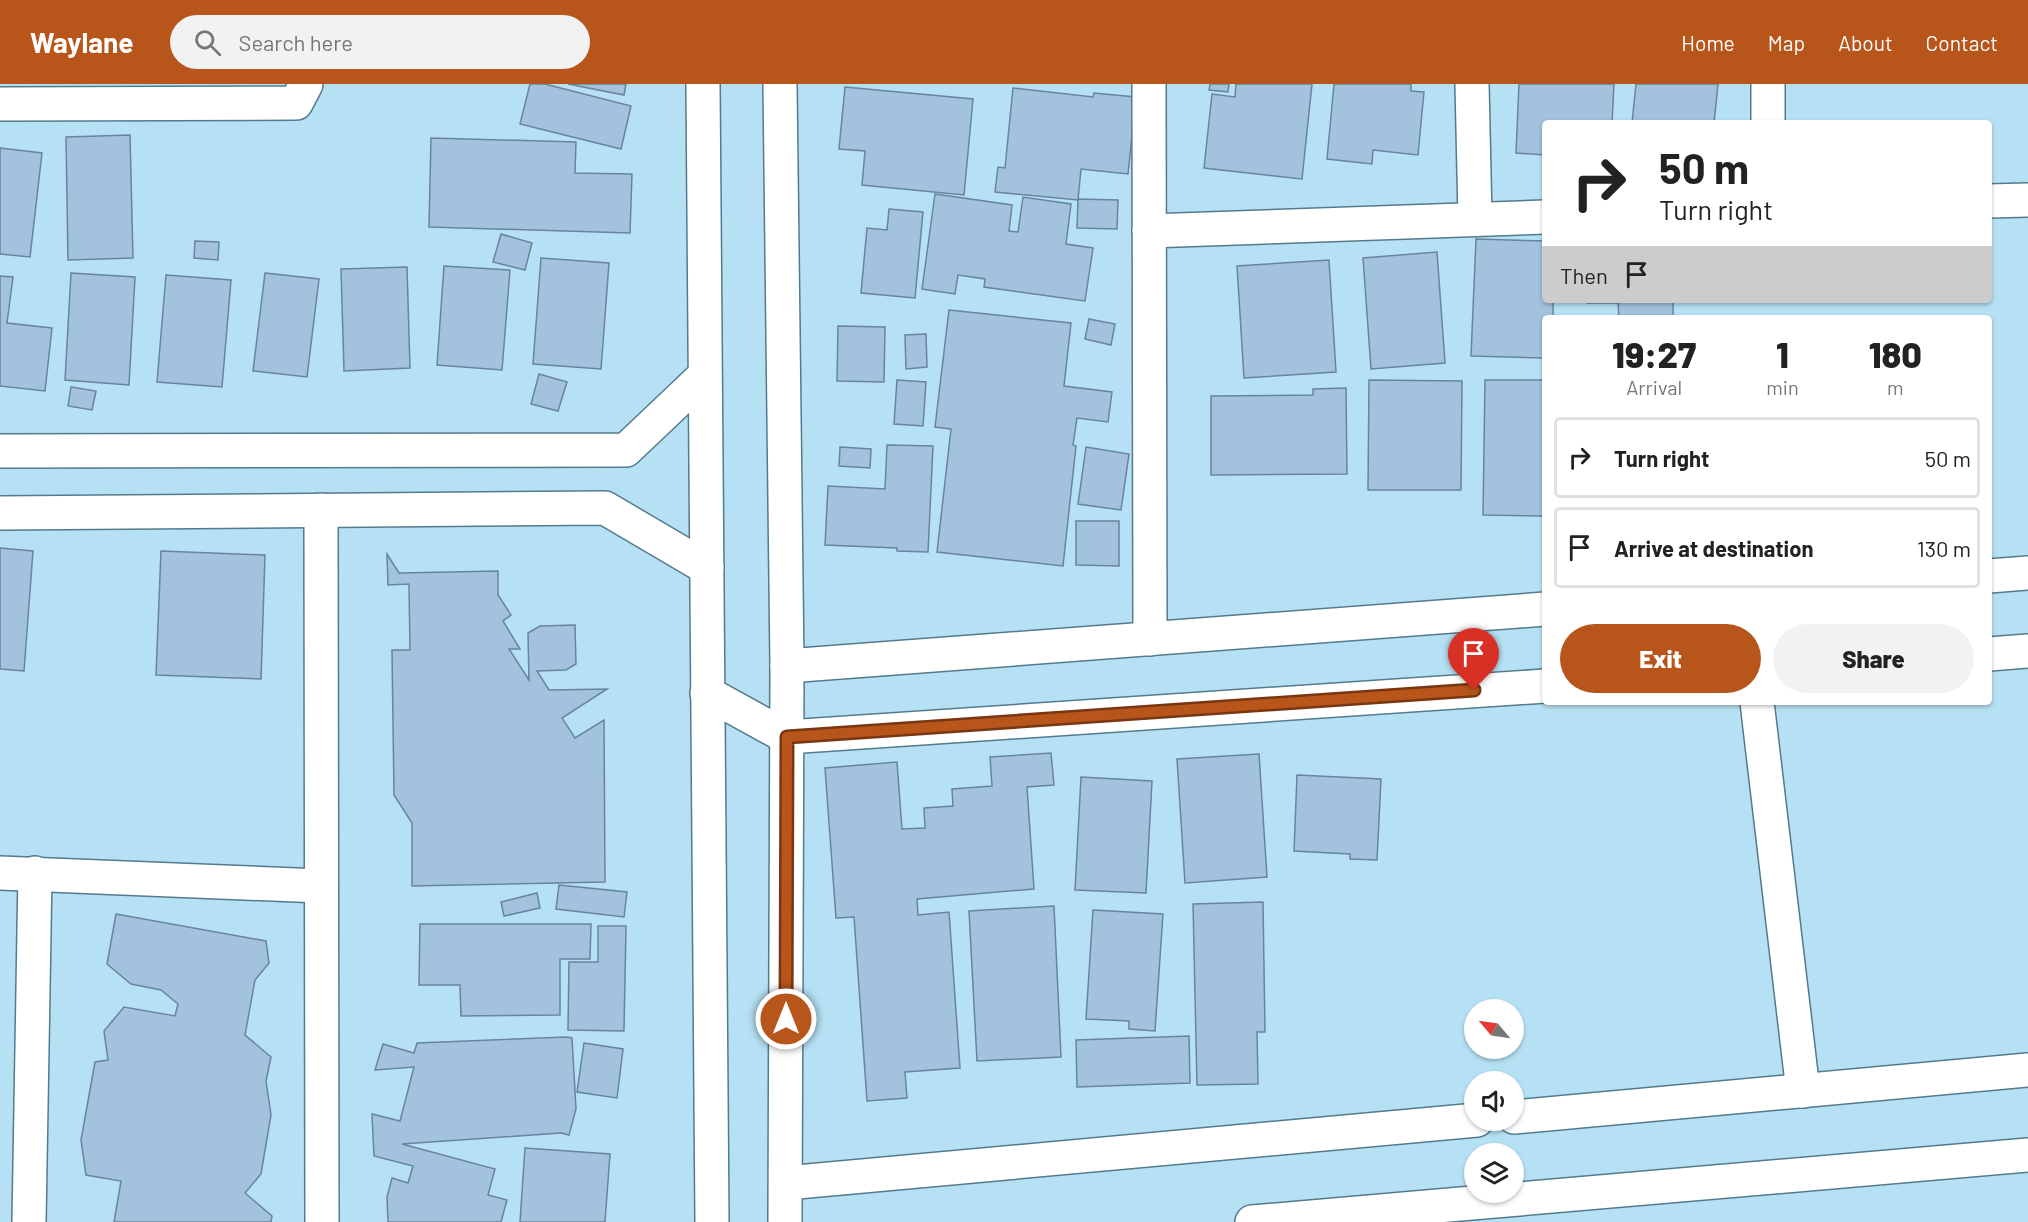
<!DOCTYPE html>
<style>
:root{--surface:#fff;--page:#f2f2f2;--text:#222;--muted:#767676;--line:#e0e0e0;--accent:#b8551b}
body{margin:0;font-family:Barlow,sans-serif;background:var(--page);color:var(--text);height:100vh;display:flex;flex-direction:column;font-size:22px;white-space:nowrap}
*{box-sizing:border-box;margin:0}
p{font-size:20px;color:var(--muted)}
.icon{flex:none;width:33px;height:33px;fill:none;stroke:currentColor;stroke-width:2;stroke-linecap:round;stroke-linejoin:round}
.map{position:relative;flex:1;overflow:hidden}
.side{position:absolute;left:1542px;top:231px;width:450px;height:390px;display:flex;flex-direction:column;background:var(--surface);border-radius:6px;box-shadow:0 2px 4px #0004}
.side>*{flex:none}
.banner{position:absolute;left:1542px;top:36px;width:450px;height:183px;border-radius:6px;box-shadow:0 2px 4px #0004;background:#fff;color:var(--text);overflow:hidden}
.needle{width:39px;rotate:299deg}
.buttons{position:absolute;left:1464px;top:915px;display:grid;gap:12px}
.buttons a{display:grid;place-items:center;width:60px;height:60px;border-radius:50%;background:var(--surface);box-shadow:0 2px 4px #0004;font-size:30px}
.pin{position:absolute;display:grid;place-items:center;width:51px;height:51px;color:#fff;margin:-62px -26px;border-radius:50% 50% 50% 0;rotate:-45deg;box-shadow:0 0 6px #0007}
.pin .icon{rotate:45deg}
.me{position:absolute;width:66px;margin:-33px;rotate:0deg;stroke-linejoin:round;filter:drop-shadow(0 0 4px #0008)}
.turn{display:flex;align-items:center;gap:21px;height:126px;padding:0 18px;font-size:27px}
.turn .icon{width:78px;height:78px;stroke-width:2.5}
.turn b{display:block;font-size:42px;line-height:51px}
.then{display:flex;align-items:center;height:57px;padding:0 18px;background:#0003;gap:12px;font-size:22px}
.eta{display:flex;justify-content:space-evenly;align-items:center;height:102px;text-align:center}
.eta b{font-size:36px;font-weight:800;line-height:42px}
.action{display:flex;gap:12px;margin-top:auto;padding:12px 18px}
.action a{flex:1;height:69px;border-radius:36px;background:var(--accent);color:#fff;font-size:24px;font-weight:800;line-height:69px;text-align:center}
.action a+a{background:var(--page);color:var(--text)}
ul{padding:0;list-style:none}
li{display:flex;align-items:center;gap:18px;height:81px;margin:0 12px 9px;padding:0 6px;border:3px solid var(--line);border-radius:6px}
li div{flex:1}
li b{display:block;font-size:22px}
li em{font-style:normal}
header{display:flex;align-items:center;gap:36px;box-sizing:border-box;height:84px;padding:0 30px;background:var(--accent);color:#fff}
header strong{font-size:28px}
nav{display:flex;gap:33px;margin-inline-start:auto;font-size:21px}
.search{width:420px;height:54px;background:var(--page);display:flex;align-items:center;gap:15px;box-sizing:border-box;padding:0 21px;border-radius:33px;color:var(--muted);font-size:22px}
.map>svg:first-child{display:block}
.building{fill:#a3c2de;stroke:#68849f;stroke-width:1.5}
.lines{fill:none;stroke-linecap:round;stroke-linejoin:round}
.minor-casing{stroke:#537b8c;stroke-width:36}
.minor{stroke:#fff;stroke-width:33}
.route-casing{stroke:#783712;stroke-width:15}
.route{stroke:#b8551b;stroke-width:10}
</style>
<header>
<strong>Waylane</strong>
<div class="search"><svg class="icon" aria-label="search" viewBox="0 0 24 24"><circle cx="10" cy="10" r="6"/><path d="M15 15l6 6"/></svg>Search here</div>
<nav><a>Home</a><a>Map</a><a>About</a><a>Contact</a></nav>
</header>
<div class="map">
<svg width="2028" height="1138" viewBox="0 0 2028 1138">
<rect width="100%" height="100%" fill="#b6e1f4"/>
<g class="building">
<polygon points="530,0 545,0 631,22 621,65 520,40"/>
<polygon points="568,0 626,0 624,11"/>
<polygon points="1210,0 1229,0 1228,8 1209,6"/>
<polygon points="1236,0 1312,0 1302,95 1204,84 1212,10 1235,13"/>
<polygon points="1334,0 1411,0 1411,7 1424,8 1418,71 1373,66 1372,80 1327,75"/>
<polygon points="1519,0 1614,0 1612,39 1545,39 1545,71 1516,69"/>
<polygon points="1636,0 1718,0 1714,39 1632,39"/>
<polygon points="845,3 973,15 964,111 862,101 865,67 839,65"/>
<polygon points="1013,4 1093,13 1094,9 1136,13 1128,90 1081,85 1078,116 995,108 998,83 1005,84"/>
<polygon points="130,51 133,174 68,176 66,53"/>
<polygon points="431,54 576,58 575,89 632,90 630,149 429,143"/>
<polygon points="0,64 42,69 30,173 0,170"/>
<polygon points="935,110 1012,121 1009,147 1018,148 1023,113 1071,120 1066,160 1093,164 1085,217 984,203 985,195 958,191 955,210 922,205"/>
<polygon points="1078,115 1118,116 1117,145 1077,144"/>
<polygon points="889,125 923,128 915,214 861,209 867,144 887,146"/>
<polygon points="501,150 532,159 525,186 493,178"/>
<polygon points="1476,155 1545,157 1545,216 1553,216 1553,234 1545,234 1545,274 1471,272"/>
<polygon points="195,157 219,158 218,176 194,174"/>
<polygon points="1437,168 1445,279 1371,285 1363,174"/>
<polygon points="541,174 609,179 601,285 533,280"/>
<polygon points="1329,176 1336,288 1244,294 1237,182"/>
<polygon points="444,182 510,186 502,286 437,281"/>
<polygon points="407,183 410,284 344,287 341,185"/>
<polygon points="71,189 135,193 129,301 65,296"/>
<polygon points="265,189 319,195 307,293 253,287"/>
<polygon points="166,191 231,196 222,303 157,298"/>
<polygon points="0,192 13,193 7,239 52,244 45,307 0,302"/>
<polygon points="1587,216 1659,216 1659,218 1673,218 1673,234 1619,234 1618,219 1587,219"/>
<polygon points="949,226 1071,239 1064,302 1112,308 1108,338 1077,334 1073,361 1076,362 1063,482 937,468 951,345 935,343"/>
<polygon points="1089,235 1115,240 1111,261 1085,255"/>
<polygon points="838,242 885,243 884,298 837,297"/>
<polygon points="926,250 927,283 906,285 905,251"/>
<polygon points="539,290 567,298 558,327 531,320"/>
<polygon points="897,296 926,298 923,342 894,340"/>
<polygon points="1369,296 1462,297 1461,406 1368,406"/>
<polygon points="1485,296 1545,296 1545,456 1544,432 1483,431"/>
<polygon points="71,303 96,307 92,326 68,322"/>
<polygon points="1346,304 1347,390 1211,391 1211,312 1313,311 1313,305"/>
<polygon points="887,361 933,362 928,468 897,467 897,464 825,461 828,402 885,405"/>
<polygon points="840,363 871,365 870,384 839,382"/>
<polygon points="1086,363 1129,370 1121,426 1078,420"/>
<polygon points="1076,437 1119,437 1119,482 1076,481"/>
<polygon points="0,464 33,467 24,587 0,585"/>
<polygon points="161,467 265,471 261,595 156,591"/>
<polygon points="387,470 399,489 498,487 498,511 511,531 503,537 520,565 509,565 529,596 528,549 540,542 575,541 576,580 566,586 537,587 549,606 607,605 562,634 575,654 604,636 605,798 412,802 412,739 394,711 392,566 410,566 409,500 388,501"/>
<polygon points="1051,669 1054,701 1027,703 1034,805 917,815 918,831 949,828 960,984 905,988 907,1014 867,1017 854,833 836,834 825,684 897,678 902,745 925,744 924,724 953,722 952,705 992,702 990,673"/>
<polygon points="1259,670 1267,793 1185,799 1177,675"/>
<polygon points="1297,691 1381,695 1377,776 1350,775 1350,770 1294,767"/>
<polygon points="1081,693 1152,697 1146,809 1075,806"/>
<polygon points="559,801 627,808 624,833 556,825"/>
<polygon points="537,809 540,824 504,832 501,818"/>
<polygon points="1263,818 1265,948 1257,948 1258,1000 1197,1001 1193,820"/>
<polygon points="1054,822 1061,973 977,977 969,827"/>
<polygon points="1093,826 1163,830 1155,947 1129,945 1129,937 1086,935"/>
<polygon points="116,830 266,857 269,879 255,896 245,951 271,973 266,997 271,1031 261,1090 245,1109 272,1132 271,1138 114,1138 121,1097 86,1091 81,1056 95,978 108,976 104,947 124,923 175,932 178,920 161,906 131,900 107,880"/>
<polygon points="420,840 591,840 590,875 560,875 560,931 461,932 460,901 419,901"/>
<polygon points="598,842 626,842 624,947 568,946 569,878 598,878"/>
<polygon points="1189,952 1190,999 1077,1003 1076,956"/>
<polygon points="566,953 572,954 576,1025 569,1051 561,1049 402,1060 495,1085 488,1111 507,1116 501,1138 388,1138 387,1113 392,1094 408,1099 413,1082 374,1072 372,1030 400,1037 414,983 375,986 383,960 414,969 417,959"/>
<polygon points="584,959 623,965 617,1014 577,1008"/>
<polygon points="525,1064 610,1070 605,1138 520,1138"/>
</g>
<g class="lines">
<g class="minor-casing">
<g id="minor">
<polyline points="703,0 712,1138"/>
<polyline points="780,0 787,582 785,1138"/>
<polyline points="1149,0 1150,555"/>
<polyline points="1472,0 1475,135"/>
<polyline points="1768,0 1768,39"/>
<polyline points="0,20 296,19 306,0"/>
<polyline points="1989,117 2028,116"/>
<polyline points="1149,147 1545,133"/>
<polyline points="0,367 626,366 705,291"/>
<polyline points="321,426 322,1138"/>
<polyline points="0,429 605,424 707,484"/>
<polyline points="1989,492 2028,489"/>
<polyline points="1989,570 2028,567"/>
<polyline points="787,582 1545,525"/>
<polyline points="707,609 787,653 1545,602"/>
<polyline points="1757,618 1803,1007"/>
<polyline points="0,789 321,802"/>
<polyline points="1514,1033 2028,986"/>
<polyline points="786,1099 1477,1036"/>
<polyline points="29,1138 35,789"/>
<polyline points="1252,1138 2028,1071"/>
</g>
</g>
<use href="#minor" class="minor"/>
</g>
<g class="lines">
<g class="route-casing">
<polyline id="route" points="786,935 787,653 1474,606"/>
</g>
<use href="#route" class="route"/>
</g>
</svg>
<div class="buttons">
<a><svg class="needle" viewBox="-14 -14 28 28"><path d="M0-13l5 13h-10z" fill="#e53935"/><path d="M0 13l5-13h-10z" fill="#767676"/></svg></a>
<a><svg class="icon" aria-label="sound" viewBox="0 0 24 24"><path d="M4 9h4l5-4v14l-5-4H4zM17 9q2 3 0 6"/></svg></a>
<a><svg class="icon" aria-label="layers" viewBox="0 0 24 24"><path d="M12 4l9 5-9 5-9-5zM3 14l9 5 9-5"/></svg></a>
</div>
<div class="pin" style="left:1474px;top:606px;background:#d93025"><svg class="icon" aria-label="arrive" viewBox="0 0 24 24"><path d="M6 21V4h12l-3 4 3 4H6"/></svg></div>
<svg class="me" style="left:786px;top:935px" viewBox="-20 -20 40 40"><circle r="17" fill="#b8551b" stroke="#fff" stroke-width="3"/><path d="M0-11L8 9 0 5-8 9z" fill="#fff"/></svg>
<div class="banner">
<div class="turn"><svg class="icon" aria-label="right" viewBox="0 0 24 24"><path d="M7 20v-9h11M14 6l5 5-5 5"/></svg><div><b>50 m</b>Turn right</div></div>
<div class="then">Then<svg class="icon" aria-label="arrive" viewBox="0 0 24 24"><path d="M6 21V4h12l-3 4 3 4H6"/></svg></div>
</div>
<section class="side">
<div class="eta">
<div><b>19:27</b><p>Arrival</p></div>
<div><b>1</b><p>min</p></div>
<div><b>180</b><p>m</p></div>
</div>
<ul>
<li><svg class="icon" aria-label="right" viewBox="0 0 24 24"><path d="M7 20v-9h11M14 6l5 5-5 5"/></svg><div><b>Turn right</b></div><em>50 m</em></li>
<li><svg class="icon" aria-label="arrive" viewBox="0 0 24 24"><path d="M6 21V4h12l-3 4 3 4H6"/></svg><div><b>Arrive at destination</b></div><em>130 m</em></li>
</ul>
<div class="action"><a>Exit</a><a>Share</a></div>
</section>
</div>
